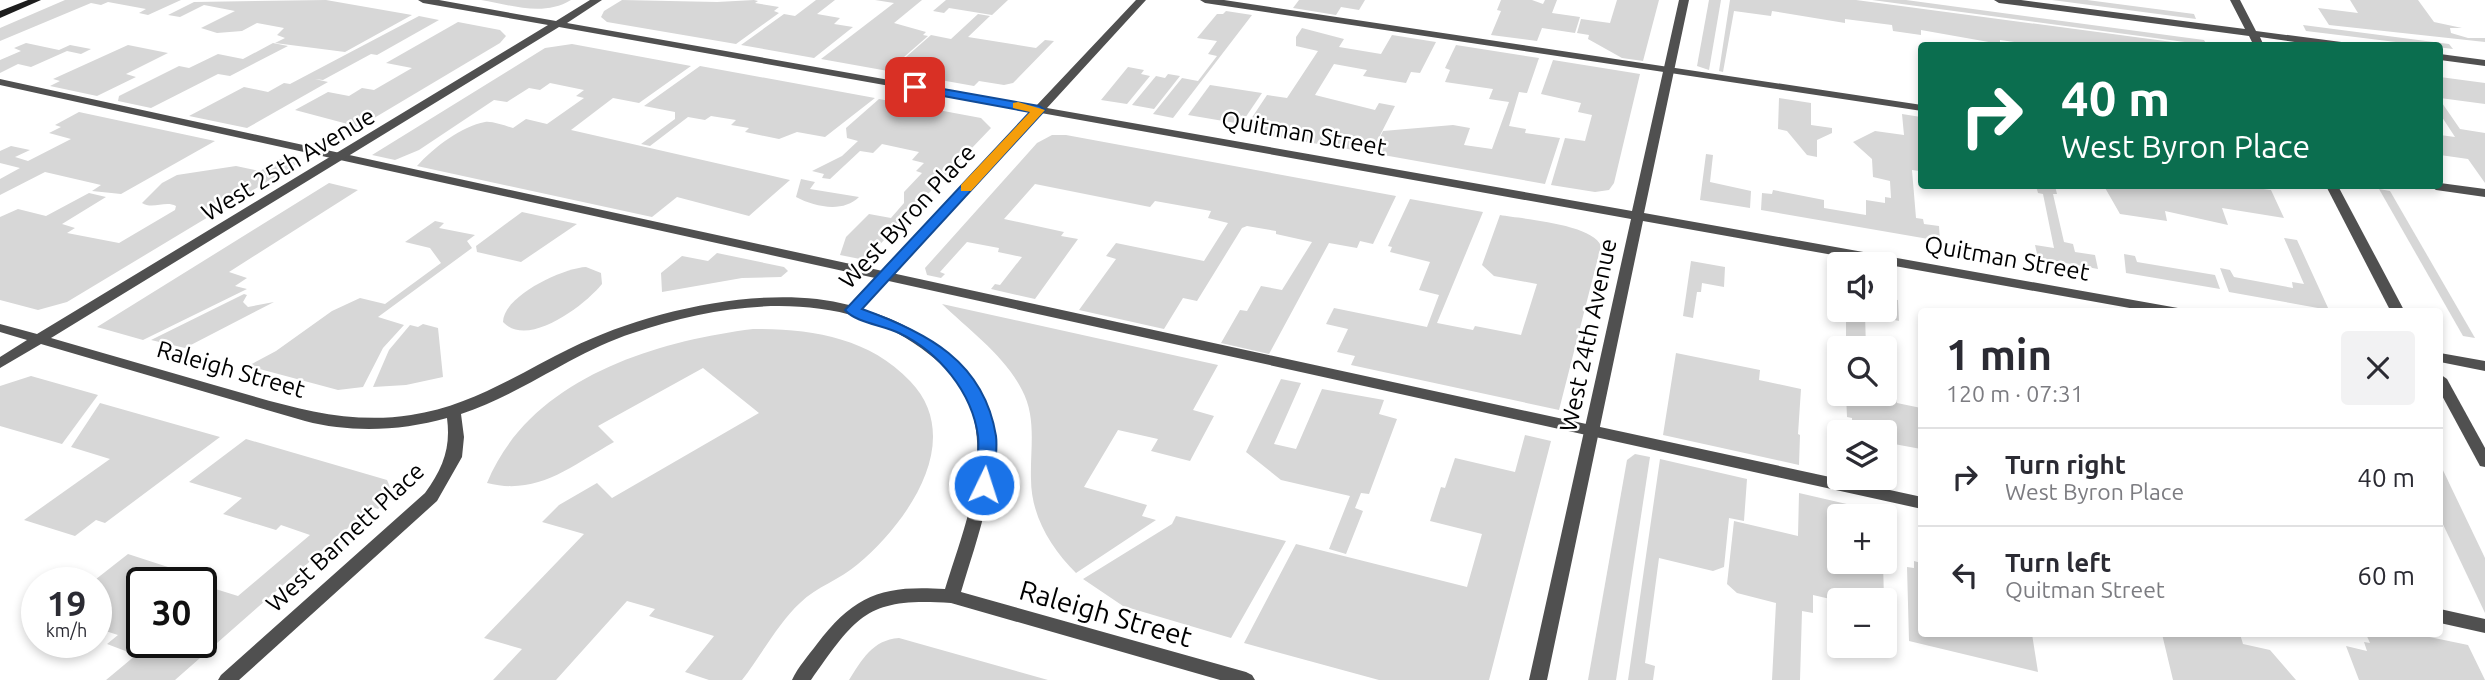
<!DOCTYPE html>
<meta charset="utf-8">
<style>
:root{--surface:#fff;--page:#f2f2f3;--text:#2b2b33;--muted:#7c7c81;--line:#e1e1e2}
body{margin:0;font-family:Ubuntu,sans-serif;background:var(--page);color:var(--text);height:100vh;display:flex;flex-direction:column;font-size:26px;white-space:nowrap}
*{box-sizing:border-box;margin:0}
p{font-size:23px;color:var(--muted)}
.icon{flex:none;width:38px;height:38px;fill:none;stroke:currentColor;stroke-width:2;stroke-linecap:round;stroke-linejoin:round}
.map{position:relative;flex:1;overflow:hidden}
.panel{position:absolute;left:1918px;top:308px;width:525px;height:329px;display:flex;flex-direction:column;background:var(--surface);border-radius:7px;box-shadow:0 4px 10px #0003}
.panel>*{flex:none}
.hud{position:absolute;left:1918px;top:42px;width:525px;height:147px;border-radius:7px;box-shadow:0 4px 10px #0003;background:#0b6e4f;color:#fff;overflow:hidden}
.fabs{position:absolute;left:1827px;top:252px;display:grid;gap:14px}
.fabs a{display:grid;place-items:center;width:70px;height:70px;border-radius:7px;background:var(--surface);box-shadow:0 4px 10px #0003;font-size:35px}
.speed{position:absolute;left:21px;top:567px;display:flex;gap:14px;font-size:35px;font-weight:700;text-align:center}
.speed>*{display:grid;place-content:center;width:91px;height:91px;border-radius:50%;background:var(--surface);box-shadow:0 4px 10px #0003;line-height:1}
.speed small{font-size:18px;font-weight:400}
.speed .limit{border:4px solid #111;border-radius:10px;background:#fff;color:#111}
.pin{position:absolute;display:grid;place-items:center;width:60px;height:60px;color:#fff;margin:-30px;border-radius:14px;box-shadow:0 4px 10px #0006}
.me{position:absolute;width:77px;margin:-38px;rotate:4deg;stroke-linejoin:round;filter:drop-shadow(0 0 5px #0008)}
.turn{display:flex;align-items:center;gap:24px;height:147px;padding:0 28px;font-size:32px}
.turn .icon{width:91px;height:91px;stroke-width:2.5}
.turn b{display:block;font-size:49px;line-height:60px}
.round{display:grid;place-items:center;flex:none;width:74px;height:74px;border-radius:7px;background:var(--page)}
.overview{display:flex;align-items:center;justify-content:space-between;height:119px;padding:0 28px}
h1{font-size:42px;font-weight:700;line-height:52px}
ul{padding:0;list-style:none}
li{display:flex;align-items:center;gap:21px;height:98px;padding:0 28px;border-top:2px solid var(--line)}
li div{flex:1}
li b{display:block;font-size:26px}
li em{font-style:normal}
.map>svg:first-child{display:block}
.green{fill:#d7d7d7;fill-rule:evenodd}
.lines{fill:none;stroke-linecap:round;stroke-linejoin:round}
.lane{fill:#505050;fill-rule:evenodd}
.street{fill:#505050;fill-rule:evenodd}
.secondary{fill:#1d1d1d;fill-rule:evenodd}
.route{fill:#1a73e8;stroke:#114b97;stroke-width:2}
.slow{fill:#f59e0b}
.labels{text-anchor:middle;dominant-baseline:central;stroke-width:5;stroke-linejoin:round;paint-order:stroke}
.street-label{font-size:24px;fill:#000;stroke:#fff}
.near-street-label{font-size:28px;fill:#000;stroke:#fff}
</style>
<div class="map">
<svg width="2485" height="680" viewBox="0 0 2485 680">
<rect width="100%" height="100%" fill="#fff"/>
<g class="green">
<polygon points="65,0 181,0 148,15 139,13 146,9 108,2 101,5 91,3 0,41 0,28"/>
<polygon points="326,0 412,15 345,52 275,43 285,38 277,35 284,28 257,23 242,31 217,33 201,28 235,11 204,5 180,17 168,15 194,2"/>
<path d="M481 0H571C543 17 511 5 481 0Z"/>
<polygon points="622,0 717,2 754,0 758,1 755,3 779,7 774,11 779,13 736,44 607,22 601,17 604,11"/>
<polygon points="816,0 835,0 817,14 840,18 834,24 853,27 814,58 741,45 784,14 795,16"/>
<polygon points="875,0 922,0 894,23 926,32 923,35 928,36 888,71 821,59 894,3"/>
<polygon points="946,0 1008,0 992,15 949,8 944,13 933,11"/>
<polygon points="1299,0 1365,0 1359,10 1341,7 1336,15 1293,8"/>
<polygon points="1501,0 1532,0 1543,4 1545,0 1557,0 1552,13 1580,17 1575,33 1542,28 1537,41 1491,35 1501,11 1497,10"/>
<polygon points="1617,0 1659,0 1643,61 1622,58 1588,39 1589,35 1577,33 1581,19 1610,23"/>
<polygon points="1709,0 1721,0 1709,70 1697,66"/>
<polygon points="1730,0 1856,0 2195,45 2042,46 2000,40 2000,44 1921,30 1921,35 1893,31 1892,25 1845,19 1845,23 1772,11 1771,16 1734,11 1723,72 1719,71"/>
<polygon points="1872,0 1906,0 2204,40 2207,45"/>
<polygon points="2052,0 2087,0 2194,14 2196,19"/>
<polygon points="2350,0 2418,0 2434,22 2462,28 2450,28 2451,33 2468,38 2485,38 2485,42 2329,25 2318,8 2358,13"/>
<polygon points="1226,11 1252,15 1173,118 1153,114 1182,78 1198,81 1217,56 1208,54 1217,41 1197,38 1217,14 1223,14"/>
<polygon points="978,14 990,16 968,37 1036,48 1045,40 1054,41 1013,83 1004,85 979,81 974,86 890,71 931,35 951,39"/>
<polygon points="419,16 439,20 377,55 371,54 323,80 315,79 328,82 247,128 189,116 244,87 268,92 284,83 290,84"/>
<polygon points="458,22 500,30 506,36 500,43 359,127 295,110 328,92 349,96 362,88 374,90 412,68 386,63"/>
<polygon points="2303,25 2449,44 2453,49 2306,31"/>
<polygon points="1302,28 1344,39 1339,47 1381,54 1392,35 1436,42 1420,73 1411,72 1406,83 1363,76 1367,70 1334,64 1315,95 1375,110 1379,103 1395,106 1371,153 1243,131 1267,95 1287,98 1318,51 1296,46 1296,37"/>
<polygon points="26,43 59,50 70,45 91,49 81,54 67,51 31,67 18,64 0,73 0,60 21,51 14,48"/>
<polygon points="273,43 288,46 230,76 218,74 151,108 118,101 119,96 179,66 189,68 218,54 243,59"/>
<path d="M572 44 691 66 639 103 613 98 571 130 790 180 749 216 677 197 652 217 417 166C434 147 462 126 485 122 493 121 505 126 513 128L526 119 547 124 584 98 576 96 584 90 550 83 540 90 529 88 507 102 494 100 419 150 395 160 372 155 545 48Z"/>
<polygon points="128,45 168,53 126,74 136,77 97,96 50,86 60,81 53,79"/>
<polygon points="1456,45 1539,58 1527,93 1519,92 1509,126 1526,129 1525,133 1560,138 1545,184 1372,153 1383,131 1453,125 1470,128 1464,145 1492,149 1509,102 1489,99 1493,89 1445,82 1450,70 1445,68"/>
<polygon points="1553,60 1640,74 1614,183 1609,190 1595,192 1551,185 1565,138 1585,141 1592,115 1578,112 1581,103 1541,94"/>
<polygon points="700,66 875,98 825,137 797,132 779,139 745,132 749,128 731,125 736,120 711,116 705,120 688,117 650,146 641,144 675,119 675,112 644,106"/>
<polygon points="1128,67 1144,70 1141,74 1150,76 1127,104 1101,100"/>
<polygon points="1168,74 1180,76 1154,109 1132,105 1156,76 1165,78"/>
<polygon points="2440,77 2485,83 2485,104 2440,98"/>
<polygon points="1210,85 1262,93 1241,124 1188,115"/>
<polygon points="1779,98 1811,103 1811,125 1832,128 1832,133 1817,140 1817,157 1807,155 1787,131 1778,129"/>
<polygon points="879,99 981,118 991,128 865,260 840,255 846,237 869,214 891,218 904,203 904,192 922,173 916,171 924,163 912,160 919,152 882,144 873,153 860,151 830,179 822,178 824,174 812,171 842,156 858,141 847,138 846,128"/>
<polygon points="2440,100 2460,129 2485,133 2485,183 2468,159 2440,155 2440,135 2455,137 2440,114"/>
<polygon points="79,112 215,141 121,194 92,191 101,185 45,172 0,195 0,179 20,168 0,163 0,151 11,146 30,150 15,157 28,161 71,139 49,133 61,127 55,125"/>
<polygon points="1902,114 1921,117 1921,163 1918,163 1919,171 1912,170 1916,218 1923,219 1924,224 1939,226 1940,241 1761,210 1762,193 1772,194 1773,190 1824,200 1824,208 1866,215 1866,200 1885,203 1885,197 1891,198 1890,181 1873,177 1872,159 1853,142 1875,131 1904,135"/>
<polygon points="1052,135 1066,135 1396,196 1373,244 1360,241 1357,248 1329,243 1269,354 1221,343 1240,310 1247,311 1261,286 1282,290 1312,242 1276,234 1276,231 1247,226 1242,228 1197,301 1183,298 1164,329 1079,310 1116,259 1106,256 1116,243 1204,261 1228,223 1208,218 1211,211 1155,201 1150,207 1035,184 1004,219 1064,232 1061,236 1078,239 1035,299 991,289 995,284 1000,285 1022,257 998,252 999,248 967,242 940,272 945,274 941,278 927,275 925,268 1037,143"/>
<polygon points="1706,154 1713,155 1710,182 1751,191 1750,208 1700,200"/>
<path d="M279 159 298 163 67 302 38 310 0 300V217L18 209 46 216 89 193 106 197 62 224 75 228 67 233 119 243 175 210 176 206C165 200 153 210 142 203L162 183 177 175 236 166 260 171Z"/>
<path d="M801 179 815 182 810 189 859 197C843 213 815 207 796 197Z"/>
<polygon points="329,183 358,190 229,272 247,278 235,286 247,289 143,340 97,327"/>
<polygon points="2036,186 2055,186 2057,194 2053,194 2064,242 2073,244 2075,252 2095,255 2098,269 2038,258 2035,245 2054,248 2043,194 2038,193"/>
<polygon points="2104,186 2240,186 2271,190 2284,218 2222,208 2228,225 2165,211 2167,221 2120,214"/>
<polygon points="2379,189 2390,191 2475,338 2463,336"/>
<path d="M1410 199 1483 212 1437 323 1473 330 1475 326 1521 335 1537 284 1494 276 1482 265 1500 215C1523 219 1593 224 1601 246L1559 410 1351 365 1355 356 1337 352 1348 329 1326 324 1334 308 1427 327 1439 295 1419 290 1430 262 1390 252 1392 247 1388 246Z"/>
<polygon points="522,212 577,224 521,262 477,252 476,246"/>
<polygon points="435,221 444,223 439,228 475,235 467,241 472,248 378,317 404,325 383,348 363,387 338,390 248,366 276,351 332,311 360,298 385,304 441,263 430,248 405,242"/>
<polygon points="2284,238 2297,240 2329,310 2229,292 2220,268 2230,270 2234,277 2293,288 2292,282 2304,284"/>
<polygon points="717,253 784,267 788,271 781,277 742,278 662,292 661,273 682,256 708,261"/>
<polygon points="2124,254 2135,256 2137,262 2215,275 2220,289 2126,273"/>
<polygon points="1691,261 1725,267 1724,287 1702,283 1701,292 1697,292 1693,318 1683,316"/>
<path d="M586 267 601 273 602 284C585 305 528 349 503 322 503 296 563 268 586 267Z"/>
<polygon points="244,294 247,295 243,302 248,307 274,302 185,348 151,340"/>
<polygon points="1885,298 1898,300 1899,321 1865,314 1866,348 1846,348 1846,310 1885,310"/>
<path d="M942 304 1218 365 1193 410 1214 416 1190 461 1151 451 1158 439 1118 430 1084 487 1147 505 1142 516 1156 520 1076 573C1051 548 1031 516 1031 479 1030 449 1037 418 1022 390 1005 356 969 330 942 304Z"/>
<polygon points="423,324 438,328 443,377 406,385 373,387 389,350 410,325 418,327"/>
<path d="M753 329C811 329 868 337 910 381 967 440 906 524 858 564 841 579 816 587 800 603 779 622 760 657 742 680H709L685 672 714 636 649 616 655 609 627 601 556 680H493L522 649 484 638 584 534 542 522 559 505 597 483 612 498 759 413 703 368 598 426 614 442C571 466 538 496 487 483 529 380 651 342 753 329Z"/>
<polygon points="1676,353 1760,370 1759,380 1801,389 1798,434 1800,435 1799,465 1663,435"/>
<polygon points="31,376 98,395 62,444 0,426 0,386"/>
<polygon points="1281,379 1301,383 1274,444 1296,449 1322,389 1384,400 1379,414 1397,419 1369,494 1361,493 1355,508 1363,511 1346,554 1329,549 1350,496 1281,480 1246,452"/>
<polygon points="1885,386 1896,388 1897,403 1921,408 1921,449 1894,444 1896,485 1862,478 1885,478 1885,432 1852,432 1852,418 1847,417 1846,394 1885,394"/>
<polygon points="100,403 220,437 105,523 96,520 75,536 24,520 110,459 71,447"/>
<polygon points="1525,435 1551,441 1489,680 1379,680 1244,643 1296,544 1467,587 1482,534 1430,521 1441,487 1445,488 1455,458 1515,472"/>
<path d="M246 439 387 480C394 494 389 500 378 509L372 507 175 680H106L136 655 107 644 118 635 96 628V583H91L128 554 214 582 209 587 238 596 310 535 281 525 276 530 223 514 242 498 189 482ZM142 583H201V642H142Z"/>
<polygon points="1635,454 1650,457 1616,680 1588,680 1627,460"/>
<polygon points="1660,459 1747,479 1744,521 1729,518 1724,567 1713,571 1659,558 1645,663 1655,666 1653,680 1628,680"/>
<polygon points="2440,464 2485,558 2485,613 2440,518"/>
<polygon points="1799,493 1851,505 1851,516 1839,516 1839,562 1883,562 1884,600 1839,601 1813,595 1813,613 1802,611 1800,680 1772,680 1776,603 1737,593 1727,584 1734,521 1798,536"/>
<polygon points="1176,516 1286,541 1231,638 1123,606 1083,579 1172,524"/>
<polygon points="1914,561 1921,563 1922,634 2032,634 2038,672 1909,641 1907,567 1914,568"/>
<polygon points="2162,634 2240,634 2243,644 2270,650 2296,680 2173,680"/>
<polygon points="2366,634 2415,634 2468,645 2485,680 2359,680 2346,646 2367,651 2364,642 2370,643"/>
<path d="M899 638 1048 680H849C862 660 872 640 899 638Z"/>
</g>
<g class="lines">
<g class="lane">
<polygon points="1200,0 1224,0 1922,105 1922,111 1205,3"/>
<polygon points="0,79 1922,497 1922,509 0,85"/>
<polygon points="2440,183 2485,189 2485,197 2436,190 2430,186 2440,186"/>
<polygon points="2440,609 2485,619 2485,633 2440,623"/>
</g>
<g class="street">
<path d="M418 0H439L556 21 590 0H602L567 23 1036 106 1136 0H1146L1047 108 1632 211 1679 0H1689L1644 213 2178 308 2184 312H2152L1643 221 1547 680H1529L1631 219 1041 113 861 309C929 327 996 379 993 456 991 503 974 548 961 592L1246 672 1252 675 1255 680H1220L951 603C867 597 857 615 811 680H792C798 667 808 656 817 644 855 594 883 585 945 589 961 537 985 479 975 424 970 396 952 372 930 355 847 287 729 300 633 333 572 353 522 394 461 414L464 437 462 457 437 501 239 680H218L221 675 425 493C443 468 451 448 447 418 401 431 351 433 305 421L41 344 0 368V357L27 340 0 332V324L37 334 548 25 423 3ZM559 27 1031 111 849 305C766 283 646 311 571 348 518 374 471 406 411 415 342 426 279 403 214 385 160 369 105 354 51 338Z"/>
<polygon points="1994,0 2021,0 2245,29 2230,0 2240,0 2256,31 2349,43 2354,46 2322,46 2260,37 2264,46 2254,46 2249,36 1999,3"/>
<polygon points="2440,54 2485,60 2485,66 2440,60"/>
<polygon points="2326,186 2338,186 2405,312 2391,312"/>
<polygon points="2440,353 2485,361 2485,371 2440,362"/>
<polygon points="2440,374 2447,379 2485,448 2485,467 2480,466 2440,392"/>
</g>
<polygon class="secondary" points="28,0 41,0 0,18 0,11"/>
</g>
<path class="route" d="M915 84 1039 106 1045 110 862 309C926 332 984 361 996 436 998 451 994 470 993 485L984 492 974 485C976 470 980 451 978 436 972 392 939 352 899 333 883 325 856 323 845 310L1030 112 911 90 909 87Z"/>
<polygon class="slow" points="1018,102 1045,110 971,191 961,191 961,185 1030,112 1013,108 1013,103"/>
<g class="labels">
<g class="street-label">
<text transform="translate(1304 133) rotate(10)">Quitman Street</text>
<text transform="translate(288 164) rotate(-31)">West 25th Avenue</text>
<text transform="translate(907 216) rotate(-47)">West Byron Place</text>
<text transform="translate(2007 258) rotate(10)">Quitman Street</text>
<text transform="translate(1588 335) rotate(-78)">West 24th Avenue</text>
<text transform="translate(231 369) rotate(16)">Raleigh Street</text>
<text transform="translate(345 537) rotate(-43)">West Barnett Place</text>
</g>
<g class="near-street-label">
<text transform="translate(1106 613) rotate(16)">Raleigh Street</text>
</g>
</g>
</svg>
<div class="fabs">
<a><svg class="icon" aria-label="sound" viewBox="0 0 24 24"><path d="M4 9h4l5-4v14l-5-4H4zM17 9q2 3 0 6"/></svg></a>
<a><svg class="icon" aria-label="search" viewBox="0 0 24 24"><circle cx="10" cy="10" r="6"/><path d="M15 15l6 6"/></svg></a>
<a><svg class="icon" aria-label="layers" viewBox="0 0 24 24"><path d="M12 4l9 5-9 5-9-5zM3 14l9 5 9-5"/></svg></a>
<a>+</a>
<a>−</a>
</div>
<div class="speed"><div>19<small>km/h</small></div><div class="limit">30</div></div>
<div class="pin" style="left:915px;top:87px;background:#d93025"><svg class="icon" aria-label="arrive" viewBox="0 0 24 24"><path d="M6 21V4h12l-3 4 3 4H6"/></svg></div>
<svg class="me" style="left:984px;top:485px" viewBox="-20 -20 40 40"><circle r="17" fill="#1a73e8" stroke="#fff" stroke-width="3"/><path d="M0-11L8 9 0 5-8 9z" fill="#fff"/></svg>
<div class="hud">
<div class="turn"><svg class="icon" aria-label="right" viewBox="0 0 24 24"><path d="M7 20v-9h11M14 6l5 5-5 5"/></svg><div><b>40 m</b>West Byron Place</div></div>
</div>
<section class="panel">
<div class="overview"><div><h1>1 min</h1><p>120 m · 07:31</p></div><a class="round"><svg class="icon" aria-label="close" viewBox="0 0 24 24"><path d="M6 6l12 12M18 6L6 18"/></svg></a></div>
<ul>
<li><svg class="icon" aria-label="right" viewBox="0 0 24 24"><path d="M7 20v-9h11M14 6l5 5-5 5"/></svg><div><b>Turn right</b><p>West Byron Place</p></div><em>40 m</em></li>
<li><svg class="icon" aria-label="left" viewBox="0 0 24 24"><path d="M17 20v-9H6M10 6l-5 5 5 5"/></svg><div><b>Turn left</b><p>Quitman Street</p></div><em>60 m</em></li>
</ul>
</section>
</div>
